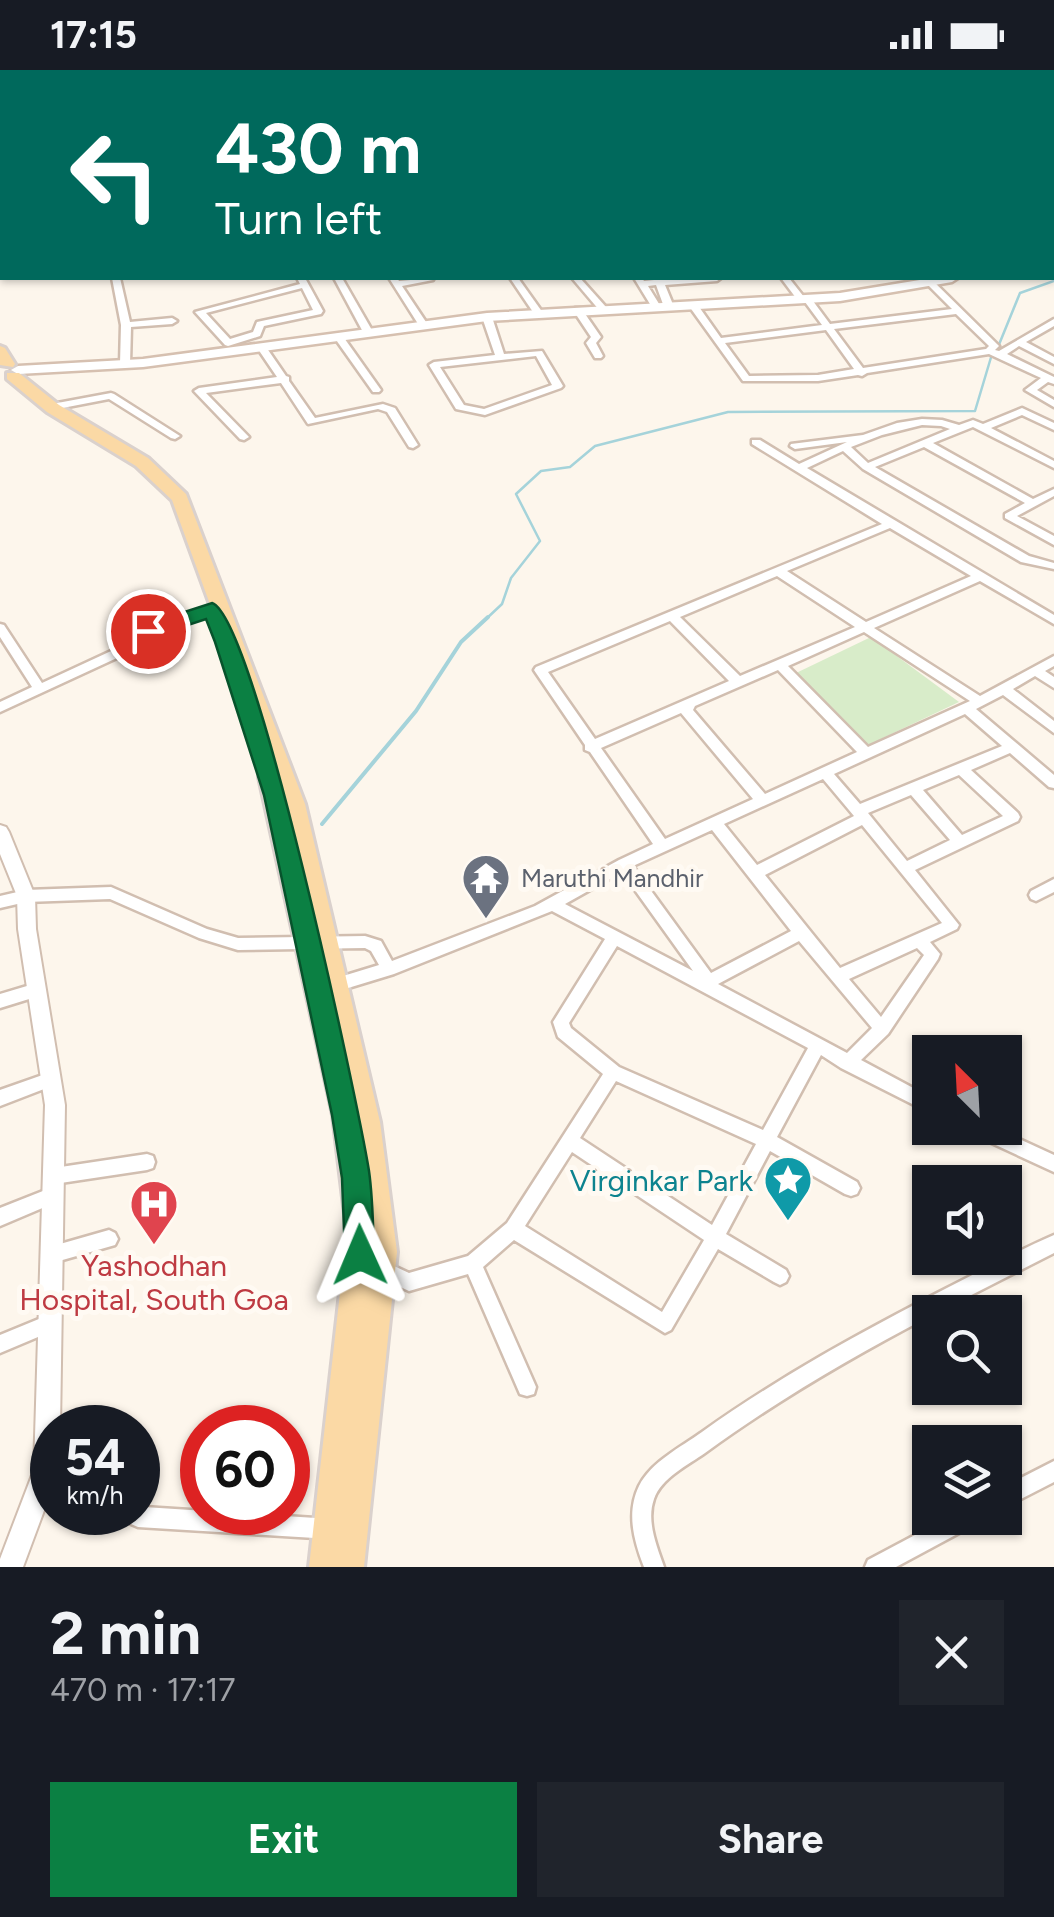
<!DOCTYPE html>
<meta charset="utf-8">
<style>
:root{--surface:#171b24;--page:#20242c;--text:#f1f3f6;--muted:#9ea1a6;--accent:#0b8043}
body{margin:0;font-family:Figtree,sans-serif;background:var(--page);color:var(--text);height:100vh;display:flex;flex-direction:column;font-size:38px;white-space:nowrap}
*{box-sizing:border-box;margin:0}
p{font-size:32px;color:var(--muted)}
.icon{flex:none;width:55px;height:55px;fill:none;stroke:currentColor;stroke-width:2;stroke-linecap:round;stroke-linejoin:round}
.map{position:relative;height:1497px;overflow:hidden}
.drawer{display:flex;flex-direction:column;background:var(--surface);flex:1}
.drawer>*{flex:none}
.hud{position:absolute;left:0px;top:0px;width:1055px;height:210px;box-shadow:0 2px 8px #0004;background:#00695c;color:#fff;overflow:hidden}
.needle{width:65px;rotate:336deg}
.buttons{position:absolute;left:912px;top:965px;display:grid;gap:20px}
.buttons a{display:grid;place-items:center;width:110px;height:110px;border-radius:0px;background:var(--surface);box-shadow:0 2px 8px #0004;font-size:50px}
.speed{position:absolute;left:30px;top:1335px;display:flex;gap:20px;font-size:50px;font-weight:700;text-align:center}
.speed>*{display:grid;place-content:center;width:130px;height:130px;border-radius:50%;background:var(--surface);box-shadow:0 2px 8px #0004;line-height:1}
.speed small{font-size:25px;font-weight:400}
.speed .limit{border:15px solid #d22;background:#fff;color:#111}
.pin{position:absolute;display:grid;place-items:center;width:85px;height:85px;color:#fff;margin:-42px;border:5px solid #fff;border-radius:50%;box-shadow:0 2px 10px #0007}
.me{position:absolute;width:110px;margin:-55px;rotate:359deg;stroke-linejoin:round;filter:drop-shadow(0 0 8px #0008)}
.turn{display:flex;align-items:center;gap:35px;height:210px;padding:0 50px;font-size:45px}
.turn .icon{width:130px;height:130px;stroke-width:2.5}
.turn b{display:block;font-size:70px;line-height:85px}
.round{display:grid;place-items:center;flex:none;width:105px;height:105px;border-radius:0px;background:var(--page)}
.summary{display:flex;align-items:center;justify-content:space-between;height:170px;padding:0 50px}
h1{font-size:60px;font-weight:700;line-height:75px}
.primary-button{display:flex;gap:20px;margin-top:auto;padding:20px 50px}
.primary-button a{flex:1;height:115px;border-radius:0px;background:var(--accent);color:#fff;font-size:40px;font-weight:700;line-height:115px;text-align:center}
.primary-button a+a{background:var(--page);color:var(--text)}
.status{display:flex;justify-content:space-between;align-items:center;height:70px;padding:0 50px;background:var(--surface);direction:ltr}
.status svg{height:28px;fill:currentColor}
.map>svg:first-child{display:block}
.green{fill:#d8ecc9}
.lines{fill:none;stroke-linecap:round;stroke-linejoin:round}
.stream-far1{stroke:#a5d3da;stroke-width:2.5}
.stream{stroke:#a5d3da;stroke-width:4}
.minor-casing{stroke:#d1beb0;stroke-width:5}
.tertiary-casing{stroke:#d1beb0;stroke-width:4}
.secondary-casing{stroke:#d6c0b0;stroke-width:5}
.primary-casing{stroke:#dad1cd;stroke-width:6}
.minor{fill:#fff;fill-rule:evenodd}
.tertiary{fill:#fff;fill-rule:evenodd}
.secondary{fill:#fff;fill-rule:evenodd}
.primary{fill:#fbd9a5;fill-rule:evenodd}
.route{fill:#0b8043;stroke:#07532c;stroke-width:2.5}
.labels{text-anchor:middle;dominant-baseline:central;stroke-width:10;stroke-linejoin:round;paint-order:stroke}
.worship-label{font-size:25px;fill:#5b616d;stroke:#fffaf3;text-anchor:start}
.near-culture-label{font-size:30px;fill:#0d838f;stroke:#fffaf3;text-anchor:end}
.near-health-label{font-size:30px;fill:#be3a42;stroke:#fffaf3}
</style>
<div class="status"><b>17:15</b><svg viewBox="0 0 49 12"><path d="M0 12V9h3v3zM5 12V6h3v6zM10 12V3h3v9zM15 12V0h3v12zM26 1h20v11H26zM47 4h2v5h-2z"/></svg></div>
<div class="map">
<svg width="1054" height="1497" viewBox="0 0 1054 1497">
<rect width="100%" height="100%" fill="#fdf6ec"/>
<polygon class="green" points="871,567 959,632 866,676 794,604"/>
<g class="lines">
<g class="stream-far1">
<polyline points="998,277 1020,223 1054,211"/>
<polyline points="485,550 502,534 511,508 540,471 516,424 541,401 570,397 595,376 728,342 975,341 992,284"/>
</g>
<polyline class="stream" points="322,754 416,641 461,572 488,547"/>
<g class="minor-casing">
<g id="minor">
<polygon points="21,0 27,0 28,2 22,2"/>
<polygon points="475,0 482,0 483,2 477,2"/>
<polygon points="515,0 523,0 524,2 517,2"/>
<polygon points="660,0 667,0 668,2 662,2"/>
<polygon points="691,0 714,0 707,2 688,2"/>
<polygon points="784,0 792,0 794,2 787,2"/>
<polygon points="1049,0 1054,0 1054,2 1050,1"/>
<rect x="1052" y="25" width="2" height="4"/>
<rect x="1052" y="35" width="2" height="4"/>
<rect x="1052" y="66" width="2" height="5"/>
<polygon points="1052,108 1054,108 1052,113"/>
<rect x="0" y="119" width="2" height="4"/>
<rect x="1052" y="135" width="2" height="5"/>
<polygon points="1052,164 1054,164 1054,170 1052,169"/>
<polygon points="112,208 120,208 130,252 172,248 177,251 172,254 131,257 130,294 125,297 120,294 121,255"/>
<path d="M297 208H305L323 241 321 244 264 256 260 266 228 276 225 275 195 242 300 214ZM302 218 313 240 257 252 253 262 230 269 206 243Z"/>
<polygon points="334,208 342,208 373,262 371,264 363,262"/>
<polygon points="389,208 397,208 399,211 434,208 433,210 402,216 428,255 426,257 420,257"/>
<polygon points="510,208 518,208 543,243 541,245 535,245"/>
<polygon points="572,208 580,208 606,237 606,241 600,241"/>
<polygon points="634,208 642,208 644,211 654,210 654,208 662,208 663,210 721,208 717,211 665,215 674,237 669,240 664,237 656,215 648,216 661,237 653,239"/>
<path d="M781 208H789L804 227H810L830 254 952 239 921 208H930L997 274 999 276 995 280 999 281 1054 249V256L1026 272 1054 287V294L1019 276 1007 284 1054 307V314L1048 312 1037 320 1054 330V337L1025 320 1041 308 989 284 867 303 862 306 858 305 818 311H743L689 236 697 234 721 268 822 255 805 232H799ZM956 244 989 276 986 279 863 298 834 259ZM826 260 854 299 818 305 749 306 725 273Z"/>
<polygon points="575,238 581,238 601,267 596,273 603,286 601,288 595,288 586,273 591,267 573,240"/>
<path d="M487 244 492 247 504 284 542 281 563 316 561 318 485 345 456 339 429 295 434 292 495 285 482 247ZM536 286 552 315 484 339 464 335 440 297Z"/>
<polygon points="336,265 342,265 381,320 379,322 373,322 334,267"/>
<polygon points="260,277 266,277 286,306 289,307 289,311 315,348 383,334 395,338 418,375 413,378 409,377 387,342 378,339 308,354 281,313 206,323 249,367 244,370 240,369 194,321 199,318 277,307 258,279"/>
<polygon points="111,323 114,324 180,366 175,369 171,368 109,329 52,340 47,337 52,334"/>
<path d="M1022 338 1054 353V360L1022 345 991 358 1054 391V398L973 357 933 373 1033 429 1054 419V426L1017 446 1054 466V475L1005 448V444L1025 433 924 377 875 397 1029 486 1054 493V499L1021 492 863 399 843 381 807 398 1054 545V554L980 511 874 558 980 626 1054 586V596L1045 601 1054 607V618L1035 606 1013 619 1054 651V663L1003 625 976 639 1054 705V718L1049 717 1010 683 971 700 1018 743 1020 747 1018 751 915 800 959 855 957 859 930 872 940 884 938 889 888 964 861 990 930 1027V1043L841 998 821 985 777 1067 857 1112 860 1118 857 1124 851 1126 845 1124 770 1081 726 1164 786 1200 789 1206 786 1212 780 1215 774 1212 718 1179 671 1260 665 1263 514 1170 483 1197 536 1317 534 1324 527 1326 520 1324 468 1204 409 1221 375 1205 372 1199 375 1193 381 1190 409 1203 468 1186 507 1153 603 1004 558 967 553 952 605 869 552 841 394 904 335 922 330 920 327 915 330 910 379 895 371 881 365 878 238 880 199 868 110 829 26 832 0 838V826L26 820 111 817 207 859 238 868 365 866 381 871 392 891 535 836 619 790 653 774 590 682 585 680V675L536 603 534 600 536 597 882 454 752 374V370H760L799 394 847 372 795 379 790 376 791 374 863 365 897 353 922 349 942 350 959 355 973 350 983 354ZM922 355 941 356 950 359 868 393 851 377 882 365ZM890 458 971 506 866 552 787 501ZM777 506 855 557 740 606 680 547ZM670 551 729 611 595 669 548 602ZM864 562 970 631 868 677 788 596ZM778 600 857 682 765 724 693 640 695 636ZM681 643 753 729 665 769 601 678ZM965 644 1002 676 860 734 834 704ZM959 705 1003 746 962 765 923 720ZM823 709 854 746 757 795 724 754ZM911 725 950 770 907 791 868 743ZM862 755 942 853 840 898 765 805ZM712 760 791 861 711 903 633 796ZM622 802 693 901 565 834ZM799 871 872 958 847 983 718 914ZM617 876 808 978 763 1060 619 997 571 958 569 953ZM917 878 924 885 881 947 849 909ZM616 1011 756 1074 712 1155 580 1068ZM572 1082 704 1170 662 1242 525 1156Z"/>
<polygon points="212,536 218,540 216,543 152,564 145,575 0,642 0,632 32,617 0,567 0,554 4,555 42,613 137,569 144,558"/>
<polygon points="1054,809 1054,822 1036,831 1031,829 1029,825 1031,821"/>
<polygon points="37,913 42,915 45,920 42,925 0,938 0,924"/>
<polygon points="51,1002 57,1004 59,1009 57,1014 0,1036 0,1020"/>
<polygon points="970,1058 995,1058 1054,1085 1054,1102 972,1064"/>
<polygon points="147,1084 153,1086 155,1092 153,1098 147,1100 54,1114 48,1112 45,1106 48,1100 54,1098"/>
<polygon points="53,1117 59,1119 62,1125 59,1131 0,1156 0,1138"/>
<polygon points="109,1160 115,1163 118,1169 115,1175 52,1193 46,1190 43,1184 46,1178"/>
<path d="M1054 1165V1183L938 1242H930V1246C852 1287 776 1331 705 1383 688 1395 661 1408 654 1429 646 1451 657 1477 664 1497H644C634 1471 626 1443 639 1416 651 1392 681 1377 702 1362 779 1307 861 1262 945 1219 981 1201 1017 1181 1054 1165Z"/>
<polygon points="51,1244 57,1247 60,1253 57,1259 0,1283 0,1265"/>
<polygon points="1054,1391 1054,1412 1005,1437 1005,1416"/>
<polygon points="138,1433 144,1437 331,1449 338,1452 341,1459 338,1466 331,1469 138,1457 131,1454 126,1442 138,1442"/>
<polygon points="947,1448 977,1448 974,1455 896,1497 865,1497 868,1490"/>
</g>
</g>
<g class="tertiary-casing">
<polygon id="tertiary" points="0,755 6,757 9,762 35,826 36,859 65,1035 60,1358 52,1358 52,1419 23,1497 0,1497 0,1489 34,1400 45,1035 18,859 17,826 0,784"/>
</g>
<g class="secondary-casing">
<g id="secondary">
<polygon points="1054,177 1054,185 1052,186 1052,178"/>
<polygon points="932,208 958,208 952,212 840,231 487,251 143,297 18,304 11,300 18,296 143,289 487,243 840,223"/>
</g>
</g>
<g class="primary-casing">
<g id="primary">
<polygon points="0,276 5,278 15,294 13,297 0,295"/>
<polygon points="7,303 19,303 59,335 148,388 186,424 305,734 380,1052 397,1182 364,1497 309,1497 347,1161 333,1045 259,707 270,699 172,430 136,396 47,342 7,309"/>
</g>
</g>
<use href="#minor" class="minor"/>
<use href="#tertiary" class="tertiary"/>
<use href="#secondary" class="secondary"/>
<use href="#primary" class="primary"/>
</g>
<path class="route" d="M212 533C255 547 358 1033 369 1101 373 1129 373 1157 374 1185L370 1195 360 1200 349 1195 345 1185 342 1108 332 1045 264 725 215 572 206 549 148 568 138 561 141 556Z"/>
<defs>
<g id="temple-pin" transform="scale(2.5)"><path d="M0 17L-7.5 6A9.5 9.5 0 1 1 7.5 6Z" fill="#6b7280" stroke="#fffaf3"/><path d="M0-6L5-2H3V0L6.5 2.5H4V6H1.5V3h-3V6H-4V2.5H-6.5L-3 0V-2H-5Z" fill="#fff"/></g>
<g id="sight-pin" transform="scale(2.5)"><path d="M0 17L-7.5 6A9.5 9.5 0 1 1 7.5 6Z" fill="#0f9aa8" stroke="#fffaf3"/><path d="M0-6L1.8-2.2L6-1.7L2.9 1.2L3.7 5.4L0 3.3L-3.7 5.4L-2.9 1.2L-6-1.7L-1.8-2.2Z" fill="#fff"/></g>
<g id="hospital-pin" transform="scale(2.5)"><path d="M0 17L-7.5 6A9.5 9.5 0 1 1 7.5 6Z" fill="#e0444e" stroke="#fffaf3"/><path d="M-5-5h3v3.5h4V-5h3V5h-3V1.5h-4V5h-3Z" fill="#fff"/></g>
</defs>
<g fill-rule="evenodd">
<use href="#temple-pin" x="486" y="808"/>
<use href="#sight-pin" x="788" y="1110"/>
<use href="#hospital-pin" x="154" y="1134"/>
</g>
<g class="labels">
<g class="worship-label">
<text x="521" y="808">Maruthi Mandhir</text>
</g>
<g class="near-culture-label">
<text x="753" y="1110">Virginkar Park</text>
</g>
<g class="near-health-label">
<text x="154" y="1195">Yashodhan<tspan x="154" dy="34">Hospital, South Goa</tspan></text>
</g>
</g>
</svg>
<div class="buttons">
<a><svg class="needle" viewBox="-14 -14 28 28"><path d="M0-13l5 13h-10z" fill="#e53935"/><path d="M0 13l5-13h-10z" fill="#9ea1a6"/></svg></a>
<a><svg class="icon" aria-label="sound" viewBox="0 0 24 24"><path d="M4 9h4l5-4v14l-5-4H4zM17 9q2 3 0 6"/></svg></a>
<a><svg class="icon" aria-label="search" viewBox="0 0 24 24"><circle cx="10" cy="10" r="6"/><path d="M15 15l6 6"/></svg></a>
<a><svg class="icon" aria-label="layers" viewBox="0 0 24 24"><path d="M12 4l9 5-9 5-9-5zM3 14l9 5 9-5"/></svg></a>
</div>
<div class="speed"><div>54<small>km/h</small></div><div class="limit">60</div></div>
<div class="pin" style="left:148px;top:561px;background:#d93025"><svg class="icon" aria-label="arrive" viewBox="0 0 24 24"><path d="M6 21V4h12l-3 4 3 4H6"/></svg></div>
<svg class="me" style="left:360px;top:1185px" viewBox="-20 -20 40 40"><path d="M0-17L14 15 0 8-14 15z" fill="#0b8043" stroke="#fff" stroke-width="4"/></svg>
<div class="hud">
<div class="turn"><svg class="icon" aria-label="left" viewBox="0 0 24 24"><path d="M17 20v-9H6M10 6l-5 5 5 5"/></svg><div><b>430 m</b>Turn left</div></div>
</div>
</div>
<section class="drawer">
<div class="summary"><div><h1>2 min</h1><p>470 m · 17:17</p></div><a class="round"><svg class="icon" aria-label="close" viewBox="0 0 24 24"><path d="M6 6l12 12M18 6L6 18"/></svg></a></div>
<div class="primary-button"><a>Exit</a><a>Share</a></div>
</section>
